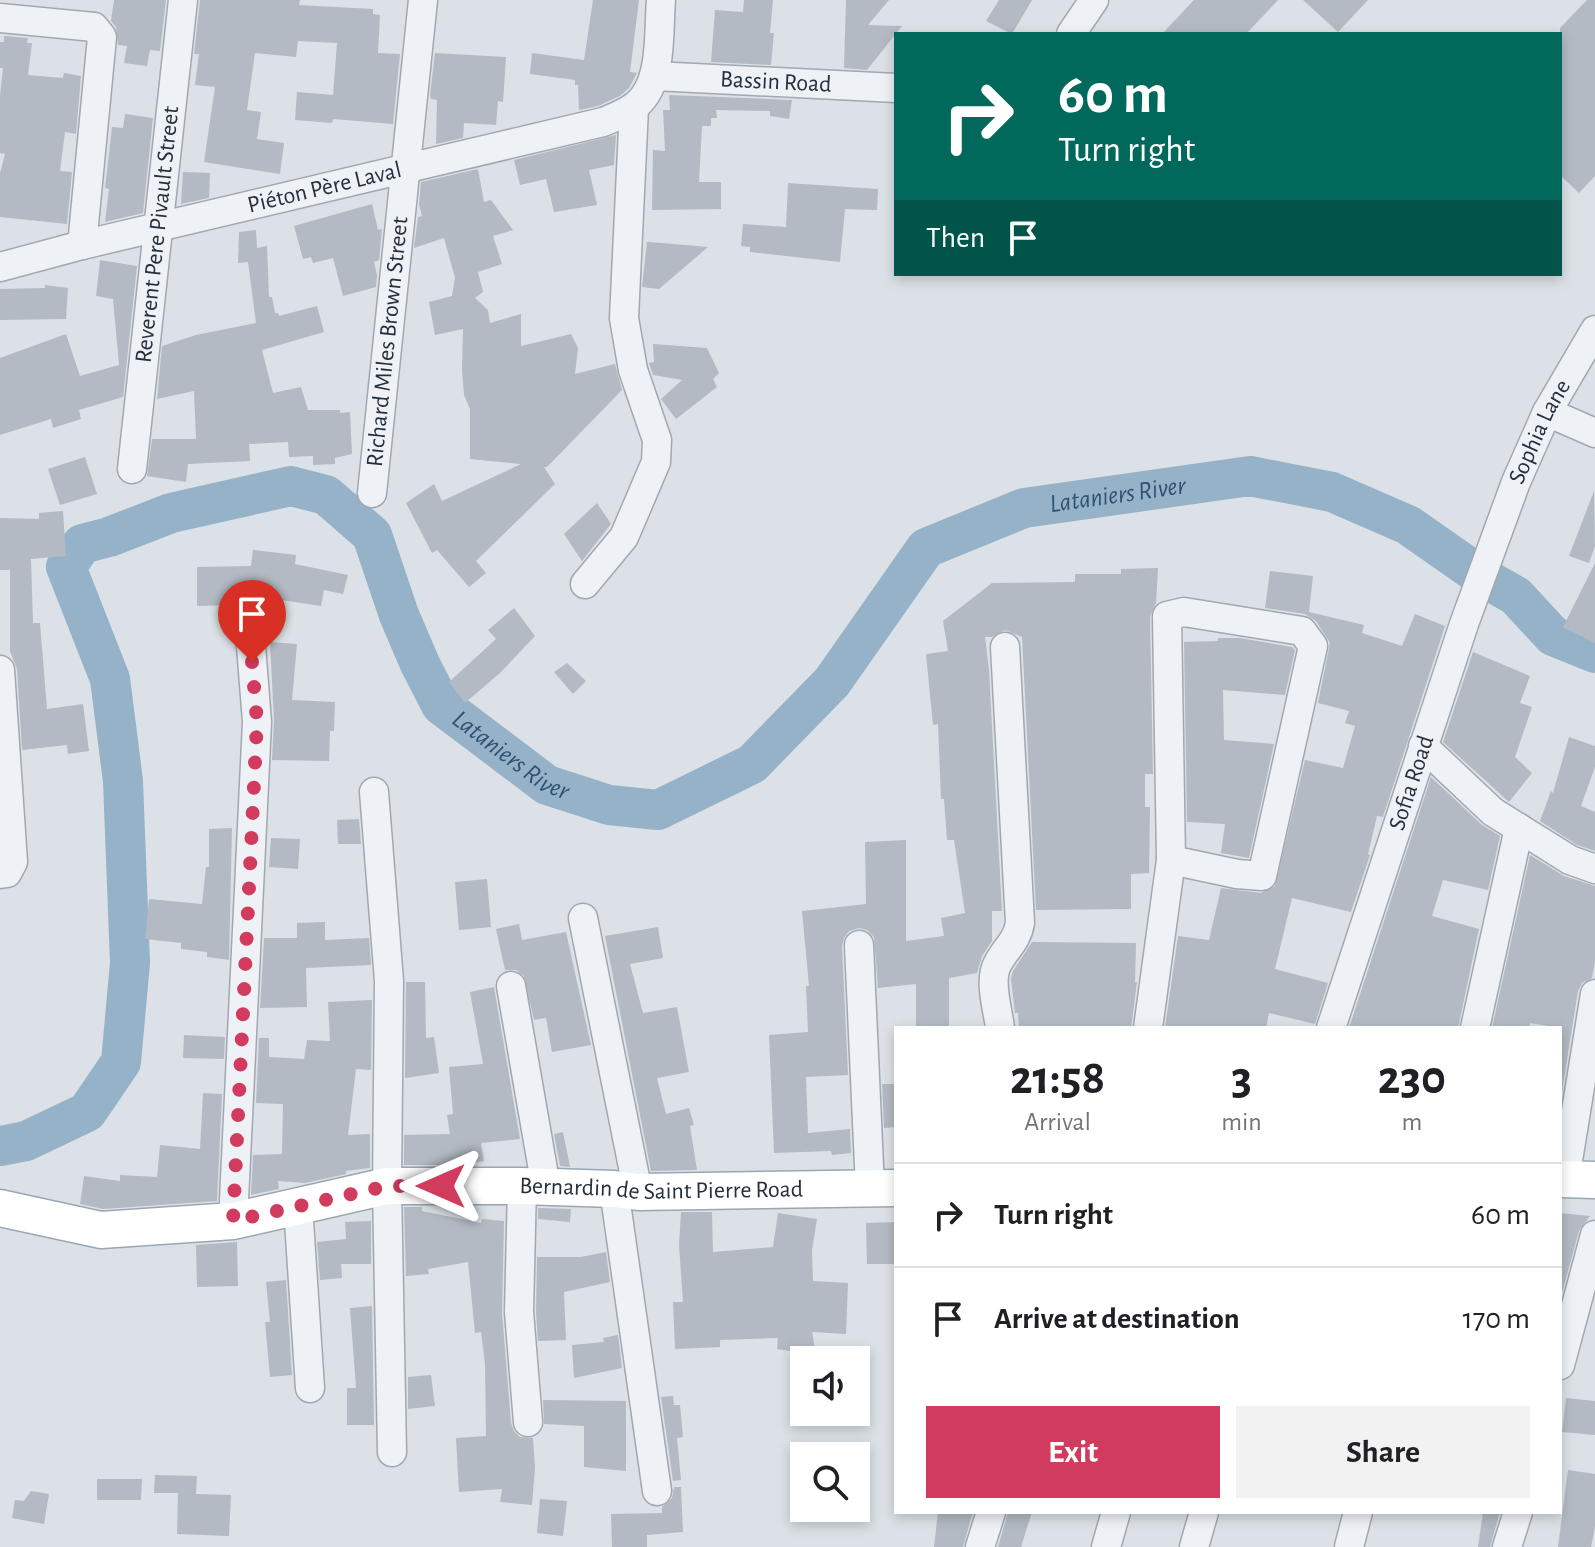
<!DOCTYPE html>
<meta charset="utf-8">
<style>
:root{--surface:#fff;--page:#f2f2f2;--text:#202124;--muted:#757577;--line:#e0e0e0;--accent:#d13b5e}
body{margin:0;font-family:"Alegreya Sans",sans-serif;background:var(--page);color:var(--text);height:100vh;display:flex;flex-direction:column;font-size:30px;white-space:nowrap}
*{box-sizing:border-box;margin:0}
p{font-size:26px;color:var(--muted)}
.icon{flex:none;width:44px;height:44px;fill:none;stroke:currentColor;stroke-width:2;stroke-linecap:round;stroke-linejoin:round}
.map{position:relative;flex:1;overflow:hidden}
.sheet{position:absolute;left:894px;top:1026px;width:668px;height:488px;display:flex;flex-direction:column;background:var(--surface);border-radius:0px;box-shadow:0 4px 12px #0003}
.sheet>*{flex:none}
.banner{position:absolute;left:894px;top:32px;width:668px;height:244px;border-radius:0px;box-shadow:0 4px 12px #0003;background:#00695c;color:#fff;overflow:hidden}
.buttons{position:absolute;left:790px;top:1346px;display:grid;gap:16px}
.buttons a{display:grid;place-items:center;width:80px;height:80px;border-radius:0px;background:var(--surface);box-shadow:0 4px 12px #0003;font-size:40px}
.pin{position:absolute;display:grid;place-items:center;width:68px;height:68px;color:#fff;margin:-82px -34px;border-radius:50% 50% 50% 0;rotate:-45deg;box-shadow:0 0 8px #0007}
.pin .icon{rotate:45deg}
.me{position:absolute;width:88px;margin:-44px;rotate:270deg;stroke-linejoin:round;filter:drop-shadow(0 0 6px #0008)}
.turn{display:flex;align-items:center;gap:28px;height:168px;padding:0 32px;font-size:36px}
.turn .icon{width:104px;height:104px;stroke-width:2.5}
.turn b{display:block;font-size:56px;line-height:68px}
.then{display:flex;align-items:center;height:76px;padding:0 32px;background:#0003;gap:16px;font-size:30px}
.eta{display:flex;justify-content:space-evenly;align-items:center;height:136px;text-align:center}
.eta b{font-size:48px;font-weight:700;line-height:56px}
.primary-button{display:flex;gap:16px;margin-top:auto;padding:16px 32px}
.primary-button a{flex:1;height:92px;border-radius:0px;background:var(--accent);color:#fff;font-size:32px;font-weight:700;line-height:92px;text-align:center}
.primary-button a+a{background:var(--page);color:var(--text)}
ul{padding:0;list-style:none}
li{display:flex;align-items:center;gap:24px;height:104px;padding:0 32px;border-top:2px solid var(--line)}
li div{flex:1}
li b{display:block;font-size:30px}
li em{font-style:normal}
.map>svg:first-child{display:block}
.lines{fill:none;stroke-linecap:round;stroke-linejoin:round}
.river{stroke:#95b2c8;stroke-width:40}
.building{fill:#b3bac3}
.minor-casing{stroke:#a1a8b0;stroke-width:31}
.major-casing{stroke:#9aa6b2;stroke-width:39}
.minor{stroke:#eef1f5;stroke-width:28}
.major{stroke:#fff;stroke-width:36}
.route{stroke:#d13b5e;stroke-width:14;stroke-dasharray:0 25.2}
.labels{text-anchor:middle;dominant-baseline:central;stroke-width:6;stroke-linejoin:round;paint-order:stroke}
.street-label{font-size:24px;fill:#25303c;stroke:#eaeff4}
.water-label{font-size:26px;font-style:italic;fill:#2f5271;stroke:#eaeff4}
</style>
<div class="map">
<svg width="1595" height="1547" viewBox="0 0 1595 1547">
<rect width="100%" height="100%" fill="#dbe1e6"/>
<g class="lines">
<path class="river" id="s1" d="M0 1146 26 1141 87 1112 121 1062 130 963 123 781 110 679 66 567 82 544 109 537 171 513 291 486 326 495 372 535 399 615 420 664 441 705 547 785 609 805 658 810 752 764 832 682 926 548 1024 508 1250 476 1332 492 1408 525 1481 576 1516 596 1553 636 1595 653"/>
</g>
<g class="building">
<polygon points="114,0 166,0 160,51 150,50 147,66 124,63 127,46 118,45 116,27 111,21"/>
<polygon points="200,0 300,0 299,5 373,9 373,14 380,15 378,53 400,54 393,124 333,119 332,123 295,120 297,92 333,95 337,43 298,41 296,57 255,53 247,110 261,112 257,139 284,143 280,174 204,162 215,87 195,85 199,54 194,54"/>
<polygon points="593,0 639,0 630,72 637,73 629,88 620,96 598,106 579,110 578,85 575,85 575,80 530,74 532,53 584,60"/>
<polygon points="744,0 773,0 770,33 774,33 771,65 711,62 715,10 743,12"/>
<polygon points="846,0 889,0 868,25 902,26 867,70 844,68"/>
<polygon points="999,0 1032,0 1012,34 986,21"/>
<polygon points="1194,0 1278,0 1246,34 1162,34"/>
<polygon points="1303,0 1368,0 1338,32"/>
<polygon points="1587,0 1595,0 1595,176 1579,193 1560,175 1560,28"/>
<polygon points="4,36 28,38 27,43 32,43 28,75 63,78 64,73 81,76 76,134 65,132 60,171 72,172 67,224 0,217 0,173 5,154 0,153 0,96 3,68 0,68 0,42 4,42"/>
<polygon points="435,53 506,57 503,102 498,101 496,125 464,123 463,138 436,144 437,100 431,99 430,95"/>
<polygon points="669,95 792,100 789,119 770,116 770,111 716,110 717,118 711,118 711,126 702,126 699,182 721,182 721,209 652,210 653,150 665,151 663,110 670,110"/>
<polygon points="125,114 153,118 143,213 105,222 109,189 105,188 112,127 123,128"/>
<polygon points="616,135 614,165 589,170 597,205 554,212 546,179 520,185 514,160"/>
<polygon points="478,169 484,202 491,200 513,230 493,236 502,264 478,272 483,292 475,298 488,310 490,323 521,314 521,346 571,334 578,348 575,374 615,364 622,390 547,467 544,467 555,484 476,561 486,573 469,587 437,550 432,553 406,503 434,484 442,501 521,464 470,459 470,409 464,395 462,370 463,329 435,335 429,302 452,296 455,278 444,238 414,248 418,217 422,216 419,204 421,182"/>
<polygon points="183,172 210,173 209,198 181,204"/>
<polygon points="788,183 878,189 877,210 845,209 840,262 750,252 750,247 741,246 743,224 786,227"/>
<polygon points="372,204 378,230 382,229 379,260 374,262 377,275 376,287 343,296 333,258 313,263 311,257 303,259 294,226"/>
<polygon points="256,230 257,248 267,246 269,297 272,297 275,313 278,313 279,316 317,306 324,332 262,350 273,393 301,387 308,410 340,410 340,413 350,412 352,454 335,458 335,464 313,465 313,456 289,457 288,442 249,444 250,461 188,464 186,482 147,476 152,439 196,439 194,391 157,399 162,346 196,335 256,323 248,262 238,263 239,232"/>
<polygon points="647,242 662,243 708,247 659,289 642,287"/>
<polygon points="100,260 137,266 123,397 79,410 81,419 53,428 51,419 0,435 0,358 66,334 80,376 119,365 113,299 96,296"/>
<polygon points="45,285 68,288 66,319 0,320 0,289 45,288"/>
<polygon points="653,344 707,348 719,373 713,379 717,387 676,419 661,399 682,380 653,375 649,363 654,362"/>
<polygon points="85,457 97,494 60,505 48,469"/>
<polygon points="1594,491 1595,546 1589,563 1569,556"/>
<polygon points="597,503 611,524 582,561 564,534"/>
<polygon points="63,511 66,556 31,559 33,623 40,623 47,709 83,704 89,751 68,754 67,745 22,750 17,669 10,651 10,570 0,570 0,518 39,519 39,513"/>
<polygon points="253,550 296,555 295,564 348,575 343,594 324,590 321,606 241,594 241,605 197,606 197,567 251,566"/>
<polygon points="1595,563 1595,643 1563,627"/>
<polygon points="1158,568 1156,603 1150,616 1153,774 1145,774 1145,807 1150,807 1149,873 1131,874 1131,909 1036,910 1022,637 1005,630 992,637 985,637 989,670 1002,911 992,911 992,941 982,956 977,973 949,978 949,1028 916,1028 916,984 878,988 874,937 867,930 859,928 849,931 844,938 842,946 848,1075 806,1077 808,1133 850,1129 851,1153 832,1155 831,1151 774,1153 769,1035 808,1032 806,986 809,986 802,911 866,904 865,842 906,840 906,941 944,936 941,918 965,913 954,840 947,840 944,799 941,799 938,724 933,725 926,654 948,651 943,621 992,583 1075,582 1075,574 1121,574 1121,569"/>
<polygon points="1270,571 1313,576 1309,612 1364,625 1362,633 1402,646 1415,614 1445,626 1383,817 1377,816 1368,854 1370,855 1351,912 1292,898 1275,969 1328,983 1315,1024 1269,1013 1266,1028 1165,1028 1178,936 1209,940 1221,888 1261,893 1275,886 1305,760 1343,768 1355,726 1345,723 1349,711 1318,703 1330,643 1316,621 1305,614 1265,608"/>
<polygon points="514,608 535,636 501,672 465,703 449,682 496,639 488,630"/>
<polygon points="1218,638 1240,638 1292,647 1295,650 1285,695 1223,690 1224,740 1274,744 1249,858 1221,853 1225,824 1187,822 1184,642 1218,641"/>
<polygon points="270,642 297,644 292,700 335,702 334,731 330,731 329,761 272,760 274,721"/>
<polygon points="1473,652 1530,676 1520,703 1532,707 1515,757 1532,773 1509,802 1443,742"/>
<polygon points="567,663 586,681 573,694 554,672"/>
<polygon points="1569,737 1595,746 1595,767 1581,806 1595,812 1595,851 1577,845 1540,821 1551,791 1553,793"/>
<polygon points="1431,777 1482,825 1500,836 1488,890 1443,880 1432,916 1479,929 1458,1028 1349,1028"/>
<polygon points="359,819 361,844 338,844 337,820"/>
<polygon points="232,828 229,960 207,957 207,952 181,949 181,943 145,939 149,899 202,904 206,867 209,867 209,829"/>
<polygon points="271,838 300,839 298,869 269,867"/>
<polygon points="1530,855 1564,876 1595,886 1595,961 1592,978 1582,983 1578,991 1560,1104 1560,1028 1530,1023 1529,1028 1492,1028"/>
<polygon points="487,879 491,927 459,930 455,882"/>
<polygon points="325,922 325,940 369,938 371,965 306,968 307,1007 260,1008 264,938 297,938 297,923"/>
<polygon points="519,924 522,940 566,932 591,1045 552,1052 546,1018 534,1020 524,976 516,970 505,970 496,929"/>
<polygon points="658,927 663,958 630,964 643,1013 677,1007 689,1072 657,1078 666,1114 689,1108 694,1125 690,1126 697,1170 651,1171 605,936"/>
<polygon points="1032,942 1136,943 1135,982 1137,982 1131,1028 1019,1028 1018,1013 1015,1013 1011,979 1013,971"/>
<polygon points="406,982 425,982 426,1038 434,1037 439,1073 405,1078"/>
<polygon points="494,987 520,1139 481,1143 484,1161 461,1165 404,1165 404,1135 450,1134 447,1115 453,1114 449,1067 483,1064 470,992"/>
<polygon points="372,1000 371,1070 356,1069 348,1135 370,1134 370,1168 346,1171 346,1174 305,1183 278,1181 279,1189 251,1195 253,1155 282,1154 283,1104 256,1103 259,1038 269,1038 269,1057 304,1059 307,1040 330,1041 328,1002"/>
<polygon points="184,1035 225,1037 224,1059 183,1058"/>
<polygon points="882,1084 896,1084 896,1127 884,1128"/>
<polygon points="203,1093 222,1094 217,1201 103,1209 80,1204 84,1176 120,1181 120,1175 157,1177 160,1145 200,1149"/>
<polygon points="563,1132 570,1167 560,1166 554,1134"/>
<polygon points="404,1207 422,1207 422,1211 481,1223 482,1219 504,1221 502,1313 511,1423 514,1431 520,1437 533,1438 535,1467 532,1505 500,1502 502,1489 459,1492 456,1438 486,1436 485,1364 481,1332 475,1333 468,1262 428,1269 429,1274 406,1276"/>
<polygon points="538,1208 571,1209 570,1222 538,1219"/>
<polygon points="681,1212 712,1212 713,1252 773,1247 778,1213 817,1219 812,1250 813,1281 848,1283 846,1334 812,1332 816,1355 777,1349 778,1338 720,1340 720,1347 675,1349 673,1302 683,1302 679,1245"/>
<polygon points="1560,1213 1590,1216 1579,1231 1560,1300"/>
<polygon points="371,1221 371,1264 341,1264 342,1278 320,1280 317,1242 346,1239 345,1222"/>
<polygon points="896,1222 896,1264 867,1264 866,1223"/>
<polygon points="237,1242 238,1286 197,1287 196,1245"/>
<polygon points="606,1252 610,1282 564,1292 566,1340 538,1341 536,1312 537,1257 581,1257"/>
<polygon points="286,1280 292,1375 270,1377 265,1322 270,1322 266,1282"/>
<polygon points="372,1306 374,1425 347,1425 347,1388 356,1388 350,1308"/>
<polygon points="618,1335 622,1368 574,1378 572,1345 604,1342 603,1338"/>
<polygon points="431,1375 435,1406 408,1409 408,1377"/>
<polygon points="673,1396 674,1405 680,1405 683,1437 677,1438 681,1480 673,1481 661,1397"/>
<polygon points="1566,1398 1595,1401 1595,1435 1562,1432"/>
<polygon points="543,1400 626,1401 626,1471 584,1467 584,1426 544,1424"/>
<polygon points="1568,1470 1595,1474 1595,1527 1591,1547 1558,1547"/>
<polygon points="155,1475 197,1476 196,1494 231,1495 229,1536 177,1534 178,1493 154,1493"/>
<polygon points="97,1479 142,1479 141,1500 97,1500"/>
<polygon points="674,1487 681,1487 683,1532 647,1535 647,1547 612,1547 611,1514 662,1513 662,1507 672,1498"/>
<polygon points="31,1491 49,1494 44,1524 12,1518 15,1500 24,1501"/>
<polygon points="540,1499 567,1501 563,1536 537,1533"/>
<polygon points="938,1512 973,1512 963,1547 934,1547"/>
<polygon points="1008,1512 1032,1512 1021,1547 998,1547"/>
<polygon points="1483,1512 1500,1512 1490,1547 1478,1547"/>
</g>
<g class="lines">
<g class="minor-casing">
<g id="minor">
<polyline points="0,18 94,27 102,37 82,245"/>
<polyline points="1071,34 1094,0"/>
<path id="s2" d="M654 76 896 88"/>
<path id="s3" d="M0 267 82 245 603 122C613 118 624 114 632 108 664 88 658 33 661 0"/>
<polyline points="1547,412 1595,433"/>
<path id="s4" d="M132 469 183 0"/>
<path id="s5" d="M372 493 423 0"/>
<polyline points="585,584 624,537 656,462 657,440 633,370 624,318 634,108"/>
<polyline points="0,670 13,862 7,873 0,874"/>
<polyline points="1423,746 1493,812 1570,860 1595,869"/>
<polyline points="374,792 389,981 387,1186 392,1452"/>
<polyline points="583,918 638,1192"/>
<polyline points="859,945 870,1188"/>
<polyline points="511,986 546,1187"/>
<path d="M1000 1028C998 1010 988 980 998 963 1006 948 1017 941 1020 923L1005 647"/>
<polyline points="1148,1028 1171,860 1167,616 1184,612 1302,631 1313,646 1262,876 1237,874 1171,860"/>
<path id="s6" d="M1331 1028 1464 624 1516 482 1547 412 1595 330"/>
<polyline points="1475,1028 1519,828"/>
<polyline points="1565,1179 1595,994"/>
<polyline points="522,1186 519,1312 528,1422"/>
<polyline points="614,1189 657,1491"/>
<polyline points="298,1206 310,1388"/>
<polyline points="233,1221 257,722 250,633"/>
<polyline points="1560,1365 1595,1235"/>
<polyline points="980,1547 991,1512"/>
<polyline points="1106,1547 1116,1512"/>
<polyline points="1194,1547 1204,1512"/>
<polyline points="1349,1547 1358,1512"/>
<polyline points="1507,1547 1518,1512"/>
</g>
</g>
<g class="major-casing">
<g id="major">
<polyline points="1560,1179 1595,1180"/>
<path id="s7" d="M0 1208 101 1230 233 1221 387 1186H522L614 1189 638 1192 896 1188"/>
</g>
</g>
<use href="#minor" class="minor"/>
<use href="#major" class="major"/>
</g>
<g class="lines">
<polyline class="route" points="252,662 257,722 233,1221 387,1186 441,1186"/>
</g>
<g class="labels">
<g class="street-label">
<text stroke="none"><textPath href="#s2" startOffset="122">Bassin Road</textPath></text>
<text stroke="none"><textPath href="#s3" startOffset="334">Piéton Père Laval</textPath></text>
<text stroke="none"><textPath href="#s4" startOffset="236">Reverent Pere Pivault Street</textPath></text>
<text stroke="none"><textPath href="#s5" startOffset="152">Richard Miles Brown Street</textPath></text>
<text stroke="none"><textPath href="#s6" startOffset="632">Sophia Lane</textPath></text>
<text stroke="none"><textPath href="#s6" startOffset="258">Sofia Road</textPath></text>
<text stroke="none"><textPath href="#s7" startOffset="668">Bernardin de Saint Pierre Road</textPath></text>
</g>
<g class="water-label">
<text stroke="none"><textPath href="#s1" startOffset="2016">Lataniers River</textPath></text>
<text stroke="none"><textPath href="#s1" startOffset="1272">Lataniers River</textPath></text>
</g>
</g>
</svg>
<div class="buttons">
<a><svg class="icon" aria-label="sound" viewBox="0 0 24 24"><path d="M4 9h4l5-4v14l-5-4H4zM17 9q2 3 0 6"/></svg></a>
<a><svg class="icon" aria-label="search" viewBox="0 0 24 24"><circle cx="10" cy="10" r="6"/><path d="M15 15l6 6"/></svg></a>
</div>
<div class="pin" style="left:252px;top:662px;background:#d93025"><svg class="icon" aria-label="arrive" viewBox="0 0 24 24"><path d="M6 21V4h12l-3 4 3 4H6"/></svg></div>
<svg class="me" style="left:441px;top:1186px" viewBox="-20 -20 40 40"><path d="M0-17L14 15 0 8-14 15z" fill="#d13b5e" stroke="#fff" stroke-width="4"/></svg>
<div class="banner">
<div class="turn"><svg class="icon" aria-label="right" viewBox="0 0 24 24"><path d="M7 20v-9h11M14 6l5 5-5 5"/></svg><div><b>60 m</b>Turn right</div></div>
<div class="then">Then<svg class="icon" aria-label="arrive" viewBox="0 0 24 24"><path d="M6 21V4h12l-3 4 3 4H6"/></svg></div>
</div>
<section class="sheet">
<div class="eta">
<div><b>21:58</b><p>Arrival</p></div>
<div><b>3</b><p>min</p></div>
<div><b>230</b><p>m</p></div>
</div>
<ul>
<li><svg class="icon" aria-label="right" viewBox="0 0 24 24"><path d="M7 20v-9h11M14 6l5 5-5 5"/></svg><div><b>Turn right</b></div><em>60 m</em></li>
<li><svg class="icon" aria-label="arrive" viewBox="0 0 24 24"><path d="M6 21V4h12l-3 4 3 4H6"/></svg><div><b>Arrive at destination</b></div><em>170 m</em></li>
</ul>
<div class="primary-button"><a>Exit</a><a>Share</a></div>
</section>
</div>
